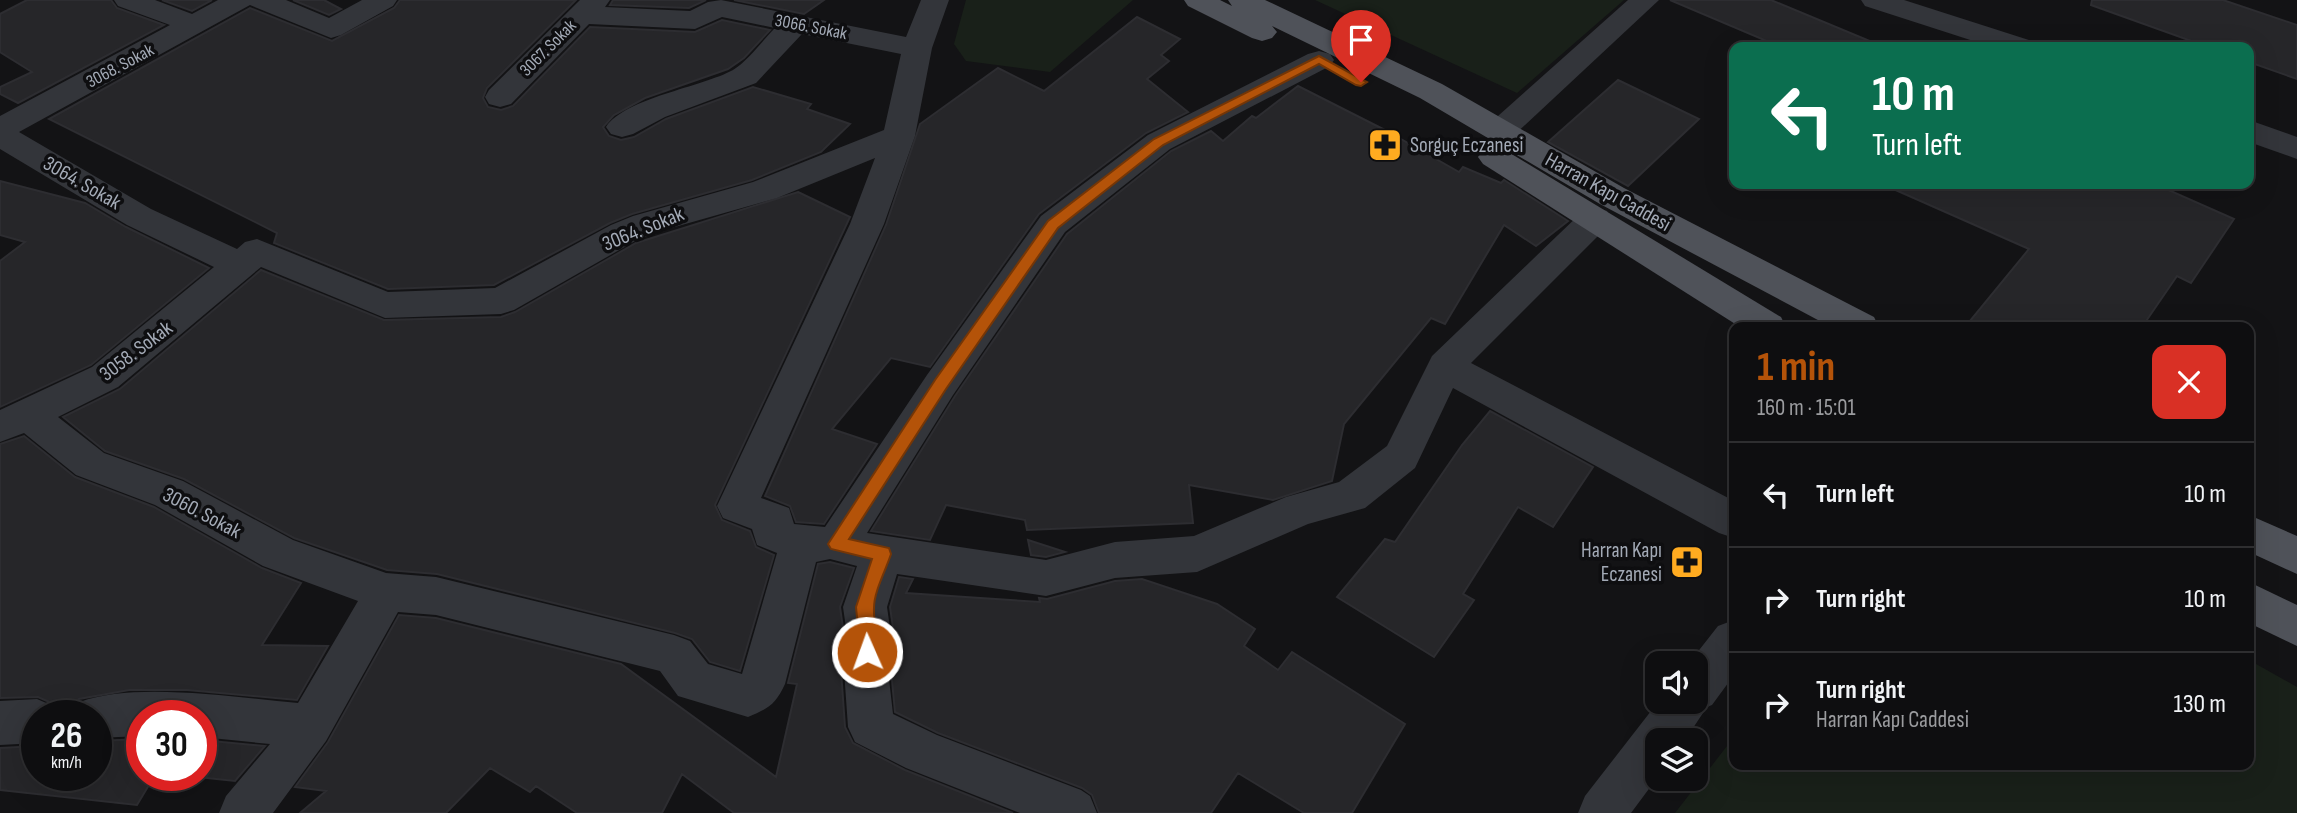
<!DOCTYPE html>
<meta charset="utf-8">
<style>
:root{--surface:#0e0e10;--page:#171719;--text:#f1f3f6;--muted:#9b9c9f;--line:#2e2e30;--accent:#b45309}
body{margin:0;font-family:"Sofia Sans Condensed",sans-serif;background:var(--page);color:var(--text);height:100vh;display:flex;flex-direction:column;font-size:26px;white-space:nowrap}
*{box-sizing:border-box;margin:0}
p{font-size:23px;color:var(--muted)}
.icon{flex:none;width:38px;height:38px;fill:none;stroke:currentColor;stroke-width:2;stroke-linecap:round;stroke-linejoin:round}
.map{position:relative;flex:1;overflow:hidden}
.side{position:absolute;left:1729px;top:322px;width:525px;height:448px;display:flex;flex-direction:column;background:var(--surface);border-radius:14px;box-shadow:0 7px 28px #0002,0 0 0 2px var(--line)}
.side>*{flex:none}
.banner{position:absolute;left:1729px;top:42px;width:525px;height:147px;border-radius:14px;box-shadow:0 7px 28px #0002,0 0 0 2px var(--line);background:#0b6e4f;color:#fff;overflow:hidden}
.tools{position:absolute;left:1645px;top:651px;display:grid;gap:14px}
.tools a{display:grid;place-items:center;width:63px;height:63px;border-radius:14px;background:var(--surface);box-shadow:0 7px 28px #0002,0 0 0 2px var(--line);font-size:35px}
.speed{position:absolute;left:21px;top:700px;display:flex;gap:14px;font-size:35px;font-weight:700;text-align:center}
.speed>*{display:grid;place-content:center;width:91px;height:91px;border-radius:50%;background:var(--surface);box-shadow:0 7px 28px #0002,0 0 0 2px var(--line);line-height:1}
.speed small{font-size:18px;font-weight:400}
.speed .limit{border:10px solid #d22;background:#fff;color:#111}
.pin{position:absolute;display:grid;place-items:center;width:60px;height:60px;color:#fff;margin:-72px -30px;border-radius:50% 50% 50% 0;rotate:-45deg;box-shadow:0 0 7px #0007}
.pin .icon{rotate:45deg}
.me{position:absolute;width:77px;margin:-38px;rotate:358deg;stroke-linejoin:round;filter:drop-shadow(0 0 5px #0008)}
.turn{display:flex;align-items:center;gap:24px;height:147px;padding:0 28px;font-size:32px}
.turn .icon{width:91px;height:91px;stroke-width:2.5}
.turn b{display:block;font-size:49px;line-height:60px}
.round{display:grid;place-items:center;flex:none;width:74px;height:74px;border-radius:14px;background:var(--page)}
.head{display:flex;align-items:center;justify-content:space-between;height:119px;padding:0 28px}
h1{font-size:42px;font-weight:700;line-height:52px;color:var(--accent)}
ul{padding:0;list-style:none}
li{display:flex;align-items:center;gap:21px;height:105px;padding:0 28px;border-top:2px solid var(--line)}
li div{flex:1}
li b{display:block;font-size:26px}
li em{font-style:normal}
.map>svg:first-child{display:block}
.green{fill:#192019}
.building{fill:#262629;stroke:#2d2d31;stroke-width:2}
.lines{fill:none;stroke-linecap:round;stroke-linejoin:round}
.minor{fill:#33353a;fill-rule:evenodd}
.major{fill:#4f5259;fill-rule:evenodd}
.route{fill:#b45309;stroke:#753606;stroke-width:2}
.labels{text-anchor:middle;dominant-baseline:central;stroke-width:7;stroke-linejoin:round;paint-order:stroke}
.far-street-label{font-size:18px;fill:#a3aab6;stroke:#0e0e10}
.poi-label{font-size:21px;fill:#a3aab6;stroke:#0e0e10;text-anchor:start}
.street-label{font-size:21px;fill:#a3aab6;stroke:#0e0e10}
</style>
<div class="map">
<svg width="2297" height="813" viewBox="0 0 2297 813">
<rect width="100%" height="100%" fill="#131315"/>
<g class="green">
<polygon points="966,0 1133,0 1050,72 966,61 954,44"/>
<polygon points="1315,0 1624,0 1517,93"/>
<polygon points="2249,660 2297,687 2297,813 1675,813 1734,737 1734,765 2249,765"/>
</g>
<g class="building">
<polygon points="27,0 111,0 117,8 164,25 18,103 0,94 0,87 32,72 0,52 0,14"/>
<polygon points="162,0 212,0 192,11"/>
<polygon points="293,0 324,0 341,9 329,15"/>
<polygon points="400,0 576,0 487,88 483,98 488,107 501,110 513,106 590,27 695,32 722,20 770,30 744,58 728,69 645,98 614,115 603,127 609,136 621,140 634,137 666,119 753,87 811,104 807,109 850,124 821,152 752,180 632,214 610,223 494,285 388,289 274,243 277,233 49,119 250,8 332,41 394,8"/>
<polygon points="613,0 706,0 689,8 610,5"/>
<polygon points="734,0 824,0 804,14"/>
<polygon points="1670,0 1771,0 1884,47 1781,47"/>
<polygon points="2092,0 2223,0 2297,25 2297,79 2249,62 2249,47 2208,47 2091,5"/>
<polygon points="1137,17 1180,39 1161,55 1169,61 1147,79 1188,112 1146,133 1039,214 930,367 891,358 832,429 877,444 824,524 796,522 790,506 765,496 886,225 920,124 998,68 1044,91"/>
<polygon points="1618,80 1699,119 1628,186 1548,142"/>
<polygon points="1298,86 1383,129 1459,172 1463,167 1501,183 1504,180 1568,221 1536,246 1504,225 1445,324 1431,318 1344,424 1332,481 1273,500 1189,485 1193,523 1027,530 1025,520 946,505 930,540 871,531 955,396 1067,234 1171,151 1211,131 1223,141 1252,116 1256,118"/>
<polygon points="0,181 85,203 126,227 209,268 91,365 0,407 0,261 25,242 0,235"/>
<polygon points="1882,184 2155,184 2234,219 2191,283 2177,276 2142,327 1965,327 2029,249"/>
<polygon points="798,192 850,217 715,505 722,520 750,531 756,547 774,555 740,671 710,662 692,639 675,633 437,574 387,570 294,538 184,479 105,451 63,417 120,389 261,270 384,320 501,317 515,312 636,243"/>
<polygon points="1490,411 1593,467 1553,527 1518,507 1463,594 1474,600 1434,657 1337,597 1385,539 1395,542 1462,445"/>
<polygon points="24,436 75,477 154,507 262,568 301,583 262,645 328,646 297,700 187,690 129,690 79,699 72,716 60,716 54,704 38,697 0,698 0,444"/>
<polygon points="1028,540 1065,552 1046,557 1031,555"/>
<polygon points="830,562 854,568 840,607 844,635 841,670 845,727 853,743 905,770 1013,813 734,813 682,774 662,813 577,813 536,786 530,792 490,768 446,813 300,813 326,791 295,787 328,742 399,615 436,618 621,664 776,777 797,684 788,683 818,564"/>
<polygon points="899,577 913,579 906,593 1040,602 1039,598 1047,599 1115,581 1142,579 1217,604 1255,629 1244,646 1278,670 1292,652 1405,724 1352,813 1304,813 1238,773 1211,813 1099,813 1092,795 1082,788 938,733 895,712 891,670 894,635 890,607"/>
<polygon points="142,739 142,775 155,775 137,805 0,790 0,748 37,746 37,775 96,775 96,741"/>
<polygon points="201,740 265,746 235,781 179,775 201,775"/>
</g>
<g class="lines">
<g class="minor">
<path d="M114 0H155L192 14 218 0H286L329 18 362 0H397L393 6 341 35 331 38 250 5 19 132 151 209 237 249 245 242 257 239 388 292 495 288 611 225 633 216 753 182 884 130 901 54 802 34 756 83 665 117 633 134 622 137 611 134 606 127C625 98 702 87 733 70 748 61 762 41 775 28L722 17 695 29 589 24 511 104 500 107 489 104 485 97 489 90 580 0H610L605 7 690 11 708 2 721 0 906 37 921 0H949L932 48 915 136 884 224 761 498 789 508 794 524 825 527 927 375 1041 216 1148 135 1308 54 1319 51 1330 54 1334 60 1330 66 1170 149 1065 232 953 395 867 533 1046 560 1115 542 1194 536 1286 497 1339 482 1387 446 1432 356 1583 211 1595 207 1607 211 1612 219 1607 227 1471 363 1734 501V538L1719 533 1453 388 1415 468 1365 508 1308 524 1197 572 1115 578 1046 596 897 574 887 607 891 635 888 670 893 714 937 735 1081 790 1090 796 1097 813H1020L906 768 855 742 848 727 844 670 847 635 843 607 857 566 830 559 816 562 785 684C776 704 768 709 748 717L678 696 660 671 436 615 398 612 326 741 273 813H219L226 796 270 744 201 737V716H142V736L96 738V716H74L80 702C135 681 238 698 298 703L358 601 263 566 155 505 76 475 24 433 0 442V410L92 367 214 267 127 225 0 149V116L170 25 118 6ZM875 158 850 224 717 506 723 518 752 529 757 545 777 553 742 674 708 664 690 641 674 635 436 577 386 573 293 540 183 481 104 453 58 417 118 387 261 267 385 318 501 314 514 310 635 241 657 232 777 198Z"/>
<polygon points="1628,0 1659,0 1511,138 1500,141 1489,138 1484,131 1489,124"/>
<polygon points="1861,0 1904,0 2032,41 2036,47 1992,47 1865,6"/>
<polygon points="2249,120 2297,137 2297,159 2249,142"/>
<polygon points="1734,620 1734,675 1712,705 1707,707 1685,740 1657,740 1657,778 1631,813 1578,813 1585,796 1658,702 1696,702 1696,663 1689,663 1718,626"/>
<polygon points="37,699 53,706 58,716 37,716 37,743 0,745 0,701"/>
</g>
<g class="major">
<polygon points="1184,0 1220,0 1232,6 1228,0 1265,0 1442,84 1624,188 1874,317 1879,327 1831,327 1600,204 1420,98 1272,26 1277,32 1272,38 1262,41 1252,38 1188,6"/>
<polygon points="1494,146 1505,150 1781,317 1786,327 1740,327 1483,164 1478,157 1483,150"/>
<polygon points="2249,515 2297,536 2297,574 2249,552"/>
<polygon points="2249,582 2297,605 2297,646 2249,623"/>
</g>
</g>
<path class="route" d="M1319 56 1367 82 1361 86 1356 85 1319 64 1163 145 1058 228 946 389 849 539 889 548 891 554C886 570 874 591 874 608 873 626 882 640 874 658L867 661 861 658 856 607 872 559 831 549 828 544 935 380 1048 221 1154 139Z"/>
<defs>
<g id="pharmacy-square" transform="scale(1.75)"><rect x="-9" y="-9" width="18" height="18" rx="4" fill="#ffab20" stroke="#0e0e10"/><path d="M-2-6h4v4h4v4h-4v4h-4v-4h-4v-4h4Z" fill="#111"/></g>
</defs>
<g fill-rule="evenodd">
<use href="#pharmacy-square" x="1385" y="145"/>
<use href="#pharmacy-square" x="1687" y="562"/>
</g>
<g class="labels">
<g class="far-street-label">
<text transform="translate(811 27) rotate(11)">3066. Sokak</text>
<text transform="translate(548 48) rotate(-45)">3067. Sokak</text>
<text transform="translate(120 66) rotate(-28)">3068. Sokak</text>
</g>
<g class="poi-label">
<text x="1410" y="145">Sorguç Eczanesi</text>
<text x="1662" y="550" text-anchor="end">Harran Kapı<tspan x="1662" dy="24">Eczanesi</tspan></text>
</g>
<g class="street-label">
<text transform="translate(82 183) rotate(30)">3064. Sokak</text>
<text transform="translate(1608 192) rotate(29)">Harran Kapı Caddesi</text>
<text transform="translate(643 229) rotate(-22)">3064. Sokak</text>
<text transform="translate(136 351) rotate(-37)">3058. Sokak</text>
<text transform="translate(202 513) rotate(28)">3060. Sokak</text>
</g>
</g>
</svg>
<div class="tools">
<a><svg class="icon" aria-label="sound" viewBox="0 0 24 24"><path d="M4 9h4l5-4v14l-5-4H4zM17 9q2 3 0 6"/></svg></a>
<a><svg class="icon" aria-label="layers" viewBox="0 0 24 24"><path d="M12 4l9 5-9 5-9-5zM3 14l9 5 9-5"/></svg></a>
</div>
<div class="speed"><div>26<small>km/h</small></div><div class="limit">30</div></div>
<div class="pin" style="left:1361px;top:82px;background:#d93025"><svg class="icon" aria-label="arrive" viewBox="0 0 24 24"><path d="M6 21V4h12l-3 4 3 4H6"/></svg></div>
<svg class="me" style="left:867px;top:652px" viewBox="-20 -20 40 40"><circle r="17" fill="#b45309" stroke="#fff" stroke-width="3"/><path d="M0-11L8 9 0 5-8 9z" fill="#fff"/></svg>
<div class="banner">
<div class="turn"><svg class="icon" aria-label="left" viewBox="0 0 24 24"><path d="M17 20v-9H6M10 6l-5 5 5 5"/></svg><div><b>10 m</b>Turn left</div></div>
</div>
<section class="side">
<div class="head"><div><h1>1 min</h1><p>160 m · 15:01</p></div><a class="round" style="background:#d93025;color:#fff"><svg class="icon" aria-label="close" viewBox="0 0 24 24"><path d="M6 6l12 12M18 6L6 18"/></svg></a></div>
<ul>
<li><svg class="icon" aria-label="left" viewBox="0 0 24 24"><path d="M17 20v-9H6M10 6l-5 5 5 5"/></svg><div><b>Turn left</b></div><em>10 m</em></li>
<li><svg class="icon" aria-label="right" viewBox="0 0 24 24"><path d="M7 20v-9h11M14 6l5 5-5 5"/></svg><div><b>Turn right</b></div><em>10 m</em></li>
<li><svg class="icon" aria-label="right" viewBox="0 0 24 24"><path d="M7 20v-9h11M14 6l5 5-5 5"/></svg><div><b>Turn right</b><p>Harran Kapı Caddesi</p></div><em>130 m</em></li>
</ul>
</section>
</div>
